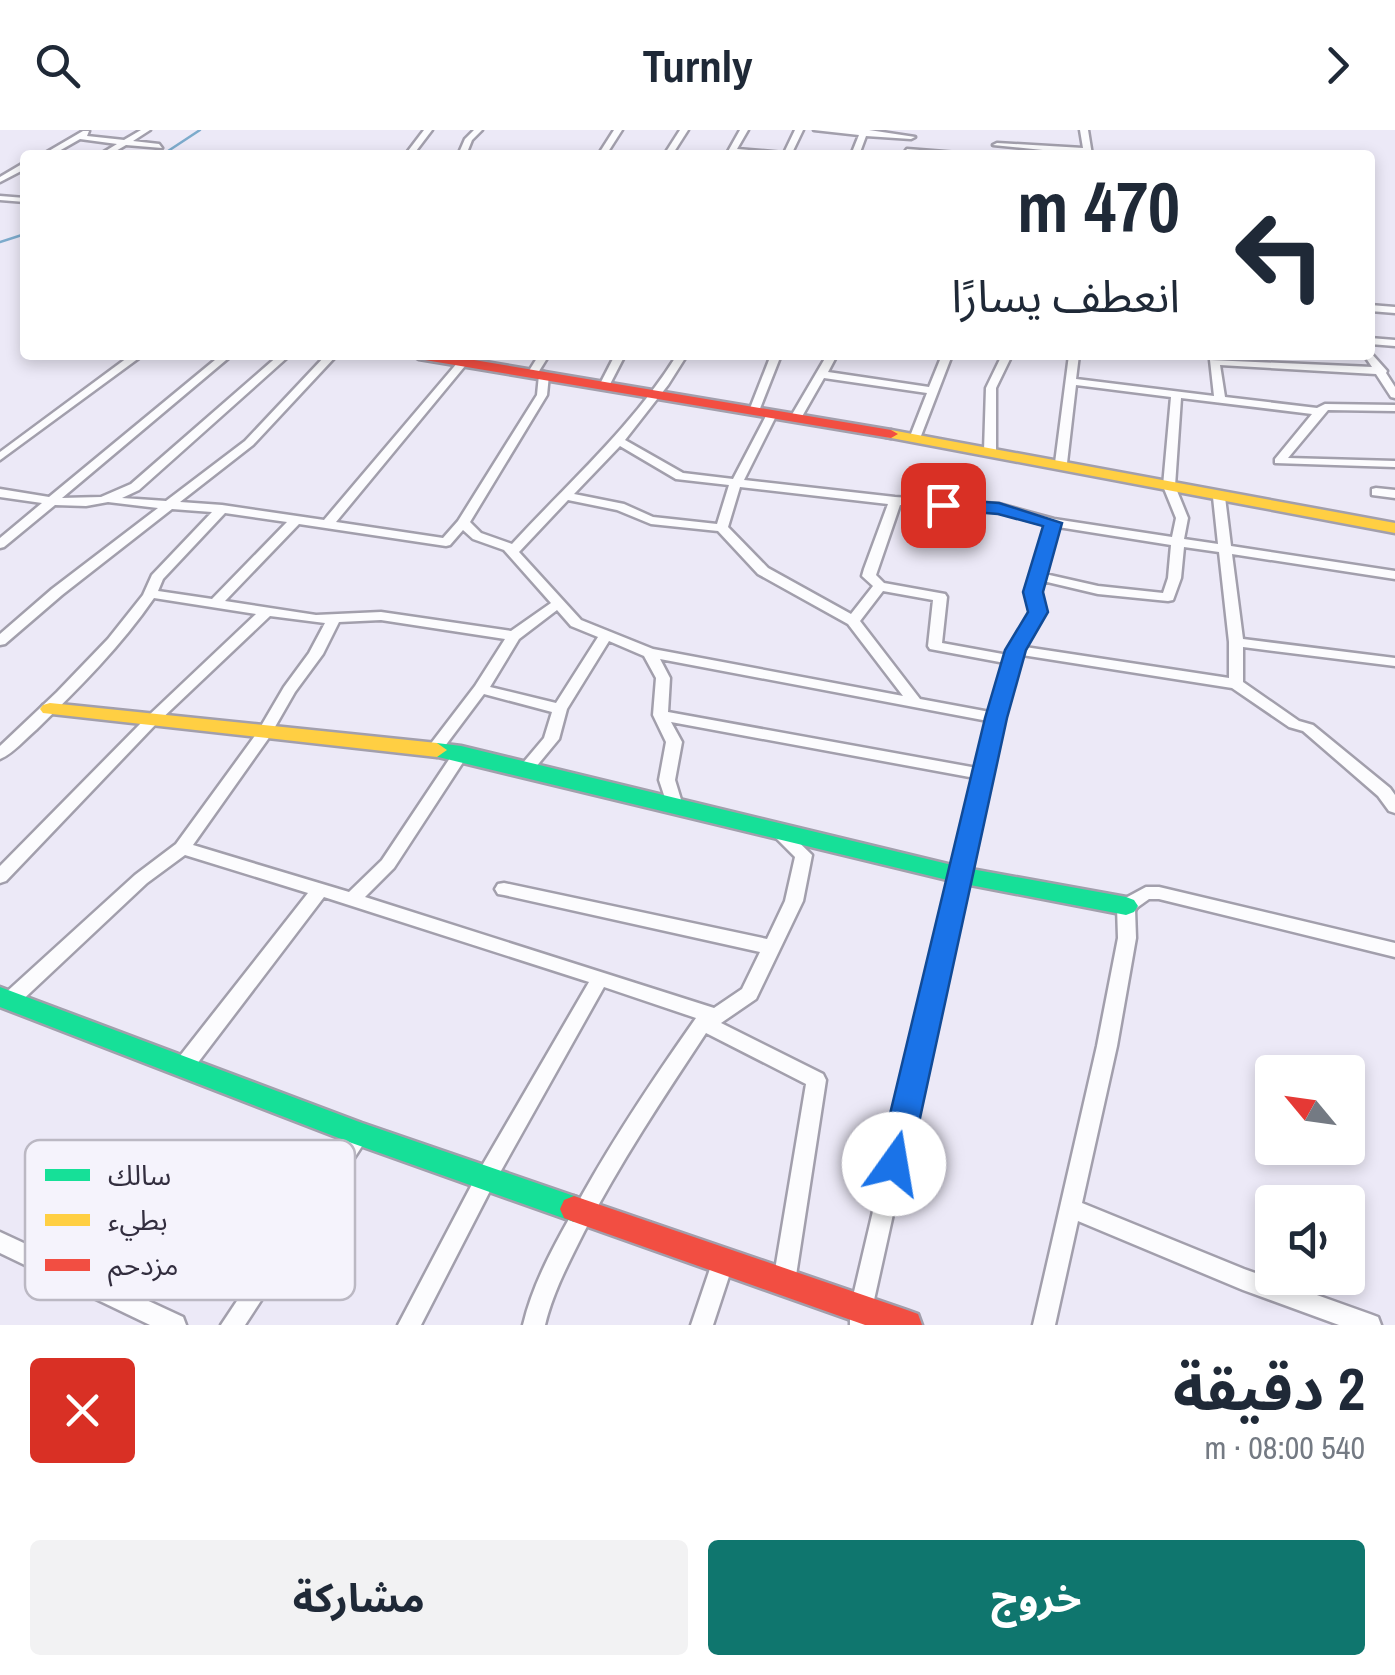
<!DOCTYPE html>
<html lang="ar">
<meta charset="utf-8">
<style>
:root{--surface:#fff;--page:#f2f2f3;--text:#1f2937;--muted:#747a83;--accent:#0f766e}
body{margin:0;font-family:"Archivo Narrow","Noto Sans Arabic",sans-serif;background:var(--page);color:var(--text);direction:rtl;height:100vh;display:flex;flex-direction:column;font-size:38px;white-space:nowrap}
*{box-sizing:border-box;margin:0}
p{font-size:32px;color:var(--muted)}
.icon{flex:none;width:55px;height:55px;fill:none;stroke:currentColor;stroke-width:2;stroke-linecap:round;stroke-linejoin:round}
.map{position:relative;height:1195px;overflow:hidden;direction:ltr}
.side{display:flex;flex-direction:column;background:var(--surface);flex:1}
.side>*{flex:none}
.guide{position:absolute;left:20px;top:20px;width:1355px;height:210px;border-radius:10px;box-shadow:0 5px 15px #0003;direction:rtl;background:#fff;color:var(--text);overflow:hidden}
.needle{width:65px;rotate:299deg}
.controls{position:absolute;left:1255px;top:925px;display:grid;gap:20px}
.controls a{display:grid;place-items:center;width:110px;height:110px;border-radius:10px;background:var(--surface);box-shadow:0 5px 15px #0003;font-size:50px}
.pin{position:absolute;display:grid;place-items:center;width:85px;height:85px;color:#fff;margin:-42px;border-radius:20px;box-shadow:0 5px 15px #0006}
.me{position:absolute;width:110px;margin:-55px;rotate:13deg;stroke-linejoin:round;filter:drop-shadow(0 0 8px #0008)}
.turn{display:flex;align-items:center;gap:35px;height:210px;padding:0 30px;font-size:45px}
.turn .icon{width:130px;height:130px;stroke-width:2.5}
.turn b{display:block;font-size:70px;line-height:85px}
.round{display:grid;place-items:center;flex:none;width:105px;height:105px;border-radius:10px;background:var(--page)}
.head{display:flex;align-items:center;justify-content:space-between;height:170px;padding:0 30px}
h1{font-size:60px;font-weight:700;line-height:75px}
.action{display:flex;gap:20px;margin-top:auto;padding:20px 30px}
.action a{flex:1;height:115px;border-radius:10px;background:var(--accent);color:#fff;font-size:40px;font-weight:700;line-height:115px;text-align:center}
.action a+a{background:var(--page);color:var(--text)}
header{display:flex;justify-content:space-between;align-items:center;height:130px;padding:0 30px;background:var(--surface);font-size:45px;font-weight:700}
.map>svg:first-child{display:block}
.lines{fill:none;stroke-linecap:round;stroke-linejoin:round}
.stream{stroke:#7dabcc;stroke-width:2.5}
.street-casing{stroke:#a29fac;stroke-width:5}
.fast-casing{stroke:#a29fac;stroke-width:5}
.slow-casing{stroke:#a29fac;stroke-width:5}
.jam-casing{stroke:#a29fac;stroke-width:5}
.street{fill:#fcfcfe;fill-rule:evenodd}
.fast{fill:#16e098;fill-rule:evenodd}
.slow{fill:#ffcf43;fill-rule:evenodd}
.jam{fill:#f24e42;fill-rule:evenodd}
.route{fill:#1a73e8;stroke:#114b97;stroke-width:2.5}
.key{fill:#f5f3fc;stroke:#bbb8c3;stroke-width:2.5}
.key-label{font-size:28px;fill:#332e3f}
</style>
<header><svg class="icon" aria-label="forward" viewBox="0 0 24 24"><path d="M9 5l7 7-7 7"/></svg>Turnly<svg class="icon" aria-label="search" viewBox="0 0 24 24"><circle cx="10" cy="10" r="6"/><path d="M15 15l6 6"/></svg></header>
<div class="map">
<svg width="1395" height="1195" viewBox="0 0 1395 1195">
<rect width="100%" height="100%" fill="#ece9f7"/>
<g class="lines">
<g class="stream">
<polyline points="162,25 200,0"/>
<polyline points="0,112 25,104"/>
</g>
<g class="street-casing">
<g id="street">
<polygon points="141,0 150,0 133,11 159,14 162,18 126,15 109,25 99,25 117,14 80,9 52,25 42,25 83,1 89,1 87,6 124,10"/>
<polygon points="424,0 432,0 413,25 405,25"/>
<polygon points="474,0 482,0 472,10 466,25 458,25 465,9"/>
<polygon points="614,0 622,0 606,25 598,25"/>
<polygon points="680,0 688,0 672,25 664,25"/>
<polygon points="740,0 748,0 737,19 784,23 795,0 803,0 791,25 726,25"/>
<polygon points="814,0 869,0 915,7 911,9 866,6 859,25 851,25 859,5"/>
<polygon points="1080,0 1088,0 1092,25 993,15 997,13 1083,18"/>
<polygon points="907,19 958,23 962,25 904,23"/>
<polygon points="22,34 25,34 25,39 0,52 0,47"/>
<polygon points="0,66 25,68 25,72 0,70"/>
<polygon points="1370,175 1395,177 1395,183 1370,181"/>
<polygon points="1370,208 1395,210 1395,216 1370,214"/>
<path d="M1370 222 1387 241 1386 243 1395 257V268L1391 267 1376 244 1220 235 1225 267 1317 278 1325 274 1395 275V281L1328 280 1288 328 1395 331V337L1275 333V329L1312 284 1181 268 1175 356 1188 388 1184 409 1218 414 1213 367 1219 363 1225 367 1231 416 1395 441V449L1232 424 1243 509 1395 528V536L1243 517V552L1299 591 1313 595 1390 658 1395 665V683L1389 681 1378 666 1303 601 1289 597 1232 558 1022 525 1003 588 872 1179V1195H850V1179L975 648 671 592 682 612 675 650 682 673 680 677H668L659 650 666 612 653 585 656 548 644 526 609 511 567 579 559 609 530 644 525 645 517 640 544 608 552 582 484 564 439 624 434 625 426 620 475 556 505 509 381 490 339 492 323 524 295 562 268 609 193 715 349 762 382 730 456 619H466L469 623 394 738 365 767 714 878 742 859 760 822 504 765 498 764 495 759 498 754 504 753 767 809 785 771 795 727 771 703 773 699H785L812 725 803 771 756 869 721 893 823 944 826 950 795 1152 792 1160 784 1163 776 1160 773 1152 806 954 706 903C663 968 620 1033 584 1102 569 1132 553 1162 545 1195H523C532 1157 550 1123 569 1089 606 1019 651 952 696 888L604 857 493 1055 421 1195H398L479 1041 589 852 324 767 190 943 183 945 176 943 173 937 176 931 308 763 185 725 147 753 16 876 9 878 2 876 0 871 2 866 135 745 176 714 257 603 284 557 309 523 325 493 270 486 156 594 6 751 0 753V736L146 588 256 484 154 468C121 516 79 558 37 599 25 609 14 623 0 629V616L57 562 108 509 143 465 152 445 212 382 172 379 62 465 5 514 0 515V504L52 459 158 378 108 372 86 376 55 375 4 417 0 418V408L42 373 0 367V359L49 367 221 225H232L62 368 101 367 131 354 279 225H290L139 360 122 368 166 371 245 311 326 225H337L253 315 180 372 222 375 324 390 464 225H474L336 392 443 408 458 391 537 265 539 245 544 242 549 245 547 265 470 392 481 403 512 414C569 352 632 297 677 225H687L668 255 625 310 683 343 733 349 767 284 772 281 777 284 744 350 895 367 999 374 1054 389 1172 407 1176 388 1163 356 1171 267 1076 255 1067 333 1065 335H1057L1055 333 1069 225H1079L1076 249 1214 266 1210 230 1372 237 1364 225H1370ZM620 316 676 349 729 355 717 394 653 387 624 374 574 364ZM740 357 888 374 864 439 862 446 873 456 851 484 768 438 728 397ZM568 370 617 380 651 394 718 401 758 444 848 494 903 566 653 519 581 490 519 422ZM900 375 998 382 1046 395 1026 462 1031 482 1008 525 942 513 947 467 945 464 884 453 876 445ZM225 383 287 392 212 469 158 461 163 449ZM299 394 446 416 450 415 463 400 473 409 504 420 551 473 511 501 381 482 316 485 225 471ZM1058 397 1171 415 1168 448 1163 463 1098 456 1045 444ZM1184 417 1219 422 1229 512V548L1025 517 1045 482 1040 462 1043 451 1098 464 1168 471 1173 470 1181 448ZM883 461 933 470 928 516 930 519 1005 533 990 582 920 569 860 491ZM557 480 571 496 598 507 556 573 490 557 519 509ZM660 529 988 591 977 638 668 582 670 548Z"/>
<polygon points="131,225 143,225 0,330 0,322"/>
<polygon points="539,225 549,225 536,246 528,246 527,244"/>
<polygon points="615,225 625,225 608,258 600,258 599,256"/>
<polygon points="771,225 781,225 759,281 750,283 749,281"/>
<polygon points="827,225 837,225 828,242 929,257 942,225 952,225 919,311 911,311 909,309 927,263 824,248 800,290 792,290 790,288"/>
<polygon points="1002,225 1012,225 996,258 996,321 990,324 984,321 986,258"/>
<polygon points="1376,358 1395,360 1395,368 1372,365 1372,359"/>
<polygon points="1146,757 1159,757 1395,813 1395,827 1159,769 1149,769 1135,779 1136,808 1117,916 1082,1073 1244,1139 1370,1184 1378,1187 1381,1195 1339,1195 1243,1160 1078,1091 1055,1195 1033,1195 1097,916 1118,808 1117,776 1120,771"/>
<polygon points="359,995 366,998 369,1004 366,1010 245,1195 221,1195 352,998"/>
<polygon points="0,1102 183,1187 186,1195 150,1195 0,1123"/>
<polygon points="723,1121 731,1124 734,1131 713,1195 691,1195 715,1124"/>
</g>
</g>
<g class="fast-casing">
<g id="fast">
<polygon points="437,613 461,616 960,737 1126,767 1134,770 1138,776 1134,782 1126,785 960,753 430,625 427,620"/>
<polygon points="0,857 362,993 574,1066 584,1070 588,1079 584,1088 574,1092 349,1012 0,877"/>
</g>
</g>
<g class="slow-casing">
<g id="slow">
<polygon points="891,300 1395,393 1395,403 886,307 884,304"/>
<polygon points="50,573 437,613 447,620 437,627 43,583 40,579 43,575"/>
</g>
</g>
<g class="jam-casing">
<g id="jam">
<polygon points="412,225 444,225 891,300 898,304 891,308 419,229"/>
<polygon points="574,1066 907,1180 918,1184 922,1195 865,1195 574,1092 564,1088 560,1079 564,1070"/>
</g>
</g>
<use href="#street" class="street"/>
<use href="#fast" class="fast"/>
<use href="#slow" class="slow"/>
<use href="#jam" class="jam"/>
</g>
<polygon class="route" points="943,369 999,373 1062,393 1043,462 1048,482 1026,520 1007,588 910,1034 905,1044 894,1049 883,1044 878,1034 985,588 1005,520 1028,482 1023,462 1043,396 998,384 937,379 934,375"/>
<rect x="25" y="1010" width="330" height="160" rx="15" class="key"/>
<rect x="45" y="1039" width="45" height="12" fill="#16e098"/>
<rect x="45" y="1084" width="45" height="12" fill="#ffcf43"/>
<rect x="45" y="1129" width="45" height="12" fill="#f24e42"/>
<g class="key-label">
<text x="108" y="1055">سالك</text>
<text x="108" y="1100">بطيء</text>
<text x="108" y="1145">مزدحم</text>
</g>
</svg>
<div class="controls">
<a><svg class="needle" viewBox="-14 -14 28 28"><path d="M0-13l5 13h-10z" fill="#e53935"/><path d="M0 13l5-13h-10z" fill="#747a83"/></svg></a>
<a><svg class="icon" aria-label="sound" viewBox="0 0 24 24"><path d="M4 9h4l5-4v14l-5-4H4zM17 9q2 3 0 6"/></svg></a>
</div>
<div class="pin" style="left:943px;top:375px;background:#d93025"><svg class="icon" aria-label="arrive" viewBox="0 0 24 24"><path d="M6 21V4h12l-3 4 3 4H6"/></svg></div>
<svg class="me" style="left:894px;top:1034px" viewBox="-20 -20 40 40"><circle r="19" fill="#fff"/><path d="M0-13L10 11 0 6-10 11z" fill="#1a73e8"/></svg>
<div class="guide">
<div class="turn"><svg class="icon" aria-label="left" viewBox="0 0 24 24"><path d="M17 20v-9H6M10 6l-5 5 5 5"/></svg><div><b>470 m</b>انعطف يسارًا</div></div>
</div>
</div>
<section class="side">
<div class="head"><div><h1>2 دقيقة</h1><p>540 m · 08:00</p></div><a class="round" style="background:#d93025;color:#fff"><svg class="icon" aria-label="close" viewBox="0 0 24 24"><path d="M6 6l12 12M18 6L6 18"/></svg></a></div>
<div class="action"><a>خروج</a><a>مشاركة</a></div>
</section>
